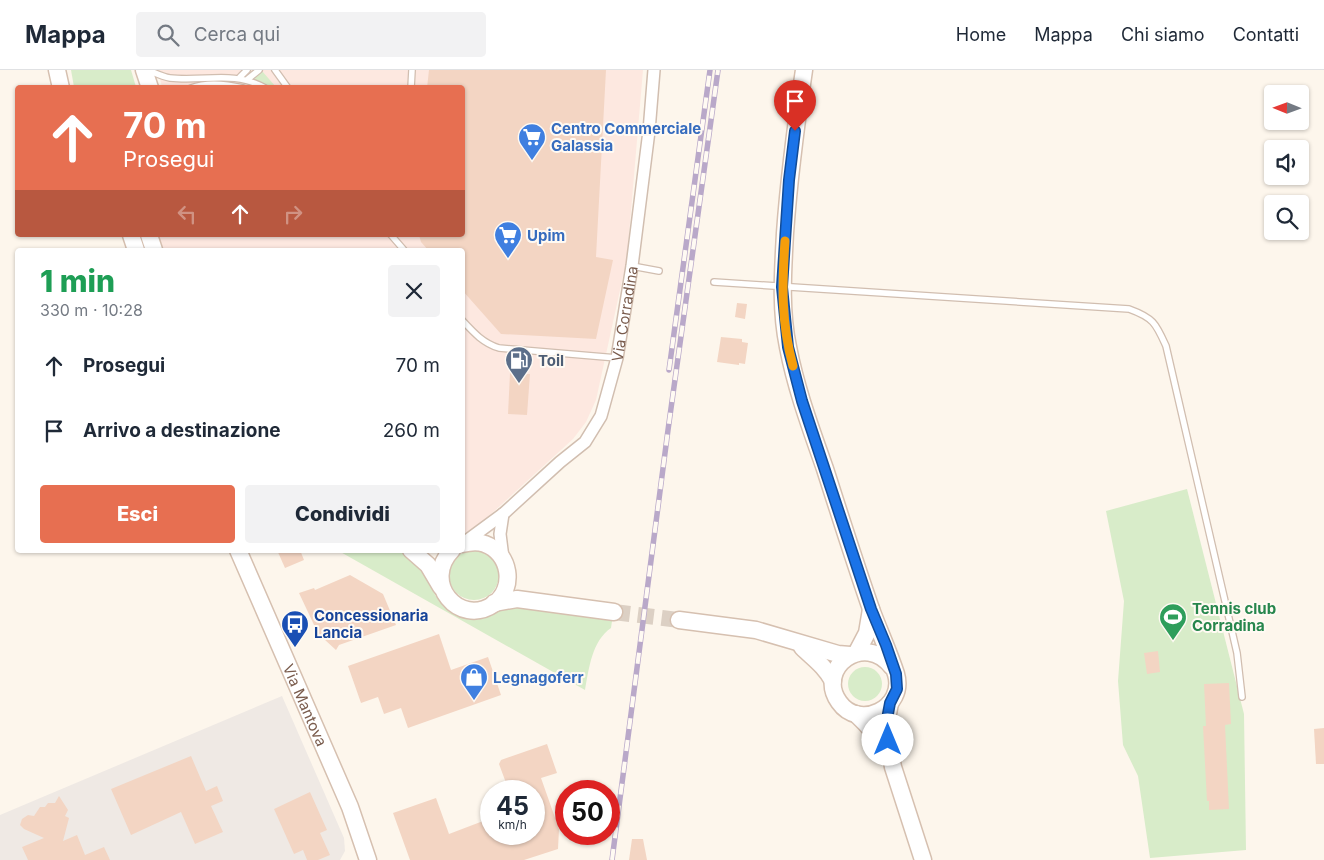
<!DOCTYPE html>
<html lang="it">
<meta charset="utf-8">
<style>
:root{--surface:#fff;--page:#f2f2f3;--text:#1f2937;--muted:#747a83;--line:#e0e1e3;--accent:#e76f51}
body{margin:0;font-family:Inter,sans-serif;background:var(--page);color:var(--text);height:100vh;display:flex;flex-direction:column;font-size:19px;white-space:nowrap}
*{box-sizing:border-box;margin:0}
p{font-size:16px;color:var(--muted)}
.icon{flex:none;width:28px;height:28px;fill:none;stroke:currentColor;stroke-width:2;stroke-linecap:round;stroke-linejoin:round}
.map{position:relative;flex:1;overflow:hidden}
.details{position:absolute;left:15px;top:178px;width:450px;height:305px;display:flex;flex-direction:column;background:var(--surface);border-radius:5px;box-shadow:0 1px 4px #0004}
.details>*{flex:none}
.guide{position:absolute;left:15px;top:15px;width:450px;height:152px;border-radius:5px;box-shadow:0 1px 4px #0004;background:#e76f51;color:#fff;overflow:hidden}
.needle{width:32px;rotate:271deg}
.fabs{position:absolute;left:1264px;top:15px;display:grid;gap:10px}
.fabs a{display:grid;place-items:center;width:45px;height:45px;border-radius:5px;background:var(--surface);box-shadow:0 1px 4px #0004;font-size:25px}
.speed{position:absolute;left:480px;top:710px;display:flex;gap:10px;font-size:25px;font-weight:700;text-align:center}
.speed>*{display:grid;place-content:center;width:65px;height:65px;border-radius:50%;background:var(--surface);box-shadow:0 1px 4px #0004;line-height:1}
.speed small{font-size:12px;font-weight:400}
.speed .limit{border:8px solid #d22;background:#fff;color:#111}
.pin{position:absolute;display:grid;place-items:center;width:42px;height:42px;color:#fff;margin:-51px -21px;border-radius:50% 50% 50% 0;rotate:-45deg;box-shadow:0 0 5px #0007}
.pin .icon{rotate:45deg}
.me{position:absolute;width:55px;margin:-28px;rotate:0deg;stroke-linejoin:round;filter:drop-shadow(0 0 4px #0008)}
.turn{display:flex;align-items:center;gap:18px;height:105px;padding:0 25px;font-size:22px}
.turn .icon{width:65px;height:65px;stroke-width:2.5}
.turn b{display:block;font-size:35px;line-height:42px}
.lanes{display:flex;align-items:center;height:48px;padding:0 25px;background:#0003;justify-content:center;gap:25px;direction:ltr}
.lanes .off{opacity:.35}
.round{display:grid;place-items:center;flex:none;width:52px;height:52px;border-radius:5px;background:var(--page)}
.summary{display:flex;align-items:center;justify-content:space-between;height:85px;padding:0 25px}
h1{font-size:30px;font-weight:800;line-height:38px;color:#1e9e55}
.primary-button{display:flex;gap:10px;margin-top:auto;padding:10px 25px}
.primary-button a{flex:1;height:58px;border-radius:5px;background:var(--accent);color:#fff;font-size:20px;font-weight:800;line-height:58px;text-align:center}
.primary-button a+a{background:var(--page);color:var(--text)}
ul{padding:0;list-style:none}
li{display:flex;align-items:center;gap:15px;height:65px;padding:0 25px}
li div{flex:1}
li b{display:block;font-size:19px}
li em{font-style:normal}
header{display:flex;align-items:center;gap:30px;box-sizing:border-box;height:70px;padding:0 25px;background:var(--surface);border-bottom:1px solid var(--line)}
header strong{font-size:24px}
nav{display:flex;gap:28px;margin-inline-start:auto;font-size:18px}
.search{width:350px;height:45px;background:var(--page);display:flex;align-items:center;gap:12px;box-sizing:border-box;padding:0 18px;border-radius:5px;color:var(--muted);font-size:19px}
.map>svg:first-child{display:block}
.commercial{fill:#fde8e0}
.industrial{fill:#efe9e4}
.green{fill:#d8ecc9}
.building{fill:#f3d5c3}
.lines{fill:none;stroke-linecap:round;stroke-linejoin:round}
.secondary-tunnel{stroke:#dcd0c4;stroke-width:16;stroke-dasharray:16 8;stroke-linecap:butt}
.lane-casing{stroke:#d1beb0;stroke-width:8}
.street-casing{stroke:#d1beb0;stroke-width:14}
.secondary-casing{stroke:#d6c0b0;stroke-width:19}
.lane{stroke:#fff;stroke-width:5.5}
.street{stroke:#fff;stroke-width:11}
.secondary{stroke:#fff;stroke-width:16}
.rail-casing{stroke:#b9a8c9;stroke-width:5.5}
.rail{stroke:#fffaf3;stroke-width:4;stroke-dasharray:11;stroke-linecap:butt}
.route-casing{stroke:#114b97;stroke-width:12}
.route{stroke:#1a73e8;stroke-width:9}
.slow{stroke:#f59e0b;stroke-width:9}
.labels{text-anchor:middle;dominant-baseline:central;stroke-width:4;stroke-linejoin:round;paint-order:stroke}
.shop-label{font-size:15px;font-weight:bold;fill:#366cbe;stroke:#fffaf3;text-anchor:start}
.street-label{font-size:15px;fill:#7a5c4d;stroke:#fffaf3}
.service-label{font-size:15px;font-weight:bold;fill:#4e5e75;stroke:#fffaf3;text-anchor:start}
.leisure-label{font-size:15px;font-weight:bold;fill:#27864d;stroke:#fffaf3;text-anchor:start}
.transit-label{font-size:15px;font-weight:bold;fill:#164399;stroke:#fffaf3;text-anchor:start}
</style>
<header>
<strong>Mappa</strong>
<div class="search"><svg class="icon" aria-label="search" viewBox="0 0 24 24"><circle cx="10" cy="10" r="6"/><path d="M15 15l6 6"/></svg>Cerca qui</div>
<nav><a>Home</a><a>Mappa</a><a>Chi siamo</a><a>Contatti</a></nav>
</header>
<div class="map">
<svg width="1324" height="790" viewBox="0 0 1324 790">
<rect width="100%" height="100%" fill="#fdf6ec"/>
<polygon class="commercial" points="158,0 643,0 627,188 596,330 586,352 573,369 479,455 463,464 462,180 162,180 158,165 462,165 462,18 162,17"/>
<polygon class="industrial" points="282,626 344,768 345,781 340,790 0,790 0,745"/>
<g class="green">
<polygon points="71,0 131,0 136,17 74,17"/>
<polygon points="262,1 276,17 270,17 254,10 254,8"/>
<polygon points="1187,419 1244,644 1246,780 1150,788 1138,706 1123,675 1118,611 1124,531 1106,441"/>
<path d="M337 480H397L420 494 432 513 435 525 443 536 450 542 466 549 475 550 485 548 505 538 520 536 612 551 611 558C592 571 589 598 585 620Z"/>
<circle cx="474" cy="505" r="25"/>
<circle cx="865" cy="614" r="17"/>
</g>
<g class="building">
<polygon points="429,0 606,0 596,187 613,190 596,269 501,264 462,220 462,180 428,180 421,172 419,165 462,165 462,18 427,18"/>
<polygon points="737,233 747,234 745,249 735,247"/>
<polygon points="721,267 742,269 742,272 748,273 745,294 739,293 739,295 717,292"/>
<polygon points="510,303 530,304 527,345 508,344"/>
<polygon points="277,480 300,480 304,490 285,498"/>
<polygon points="350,505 383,524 396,555 339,575 336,580 313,559 315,557 299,523 314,518 315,520"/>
<polygon points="439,564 451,600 488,587 501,625 408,658 401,638 384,644 378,627 361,633 348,596"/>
<polygon points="1158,581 1160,602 1147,604 1144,583"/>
<polygon points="1229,613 1231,654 1225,655 1229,739 1209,740 1209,731 1207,731 1203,656 1206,656 1204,614"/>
<polygon points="1324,658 1324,694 1316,694 1314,659"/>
<polygon points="547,674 557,703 541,708 559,759 558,779 524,790 410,790 393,743 436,728 449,764 491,748 491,764 534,764 534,721 509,721 499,694 501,690"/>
<polygon points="191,686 206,721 217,716 223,731 211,736 223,762 195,774 181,742 131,765 111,719"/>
<polygon points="310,722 327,760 320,763 330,785 318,790 307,790 303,780 294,784 274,739"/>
<polygon points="59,726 68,740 65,746 69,748 63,771 77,765 85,785 104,777 110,790 28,790 22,777 44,768 24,759 20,755 22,749 28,745 34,746 40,737 45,737 48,733 55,733"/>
<polygon points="632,769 643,769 647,790 629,790"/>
</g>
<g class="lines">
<polyline class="secondary-tunnel" points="614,542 679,550"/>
<g class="lane-casing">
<g id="lane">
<path d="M148 0C155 3 163 7 170 8 203 12 234 0 265 18"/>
<polyline points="275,0 288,18"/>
<polyline points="240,7 247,0"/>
<polyline points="248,9 259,0"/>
<path d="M191 18C207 12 226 14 243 18"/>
<polyline points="411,18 412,0"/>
<polyline points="391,165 404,180"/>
<polyline points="632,196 659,201"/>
<path d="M714 212 1129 239C1154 248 1156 254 1166 276L1237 583 1242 627"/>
<path d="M462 250C474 263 483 273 499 278L617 288"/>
</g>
</g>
<g class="street-casing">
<g id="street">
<path id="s1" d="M465 472 503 444 560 392 585 372 601 346 617 288 632 196 649 61 654 0"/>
<polyline points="503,488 500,464 503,444"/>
</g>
</g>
<g class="secondary-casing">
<g id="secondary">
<polyline points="57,0 61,18"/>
<polyline points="144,0 150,18"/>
<path d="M804 0C796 54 789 108 785 163 783 201 780 239 788 277 796 319 811 359 825 399 840 446 855 493 871 539 879 561 889 582 896 604 906 638 859 661 839 632 815 598 865 561 892 597"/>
<polyline points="131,165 136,180"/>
<polyline points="149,165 154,180"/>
<path id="s2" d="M238 480 350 737 368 790"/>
<polyline points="411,480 428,495 441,517"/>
<path d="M452 480C421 512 459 558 494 534 516 518 510 483 485 474 478 471 470 472 462 474"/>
<polyline points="494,533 517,529 614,542"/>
<polyline points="679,550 756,560 838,584 850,585"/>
<path d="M802 577C814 589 824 595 833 611"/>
<polyline points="857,582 867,563 871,539"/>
<polyline points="890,633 887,649 888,670 893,697 923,790"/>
<path d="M856 644C869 656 879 667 887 683"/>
</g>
</g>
<use href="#lane" class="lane"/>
<use href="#street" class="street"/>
<use href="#secondary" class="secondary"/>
<g class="rail-casing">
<g id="rail">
<polyline points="669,300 710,0"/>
<polyline points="612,790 668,360 718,0"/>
</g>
</g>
<use href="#rail" class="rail"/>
</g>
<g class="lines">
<g class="route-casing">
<polyline id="route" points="795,61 789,110 782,217 788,277 802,331 871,539 886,575 896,604 897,619 890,633 887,649 888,670"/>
</g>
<use href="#route" class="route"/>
<path class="slow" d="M785 171C782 215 781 252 793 296"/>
</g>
<defs>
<g id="supermarket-pin" transform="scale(1.4375)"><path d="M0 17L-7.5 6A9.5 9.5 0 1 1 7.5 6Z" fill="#3f7fe0" stroke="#fffaf3"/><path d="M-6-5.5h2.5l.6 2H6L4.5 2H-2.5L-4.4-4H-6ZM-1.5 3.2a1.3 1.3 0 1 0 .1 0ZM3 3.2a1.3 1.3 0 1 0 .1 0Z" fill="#fff"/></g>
<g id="fuel-pin" transform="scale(1.4375)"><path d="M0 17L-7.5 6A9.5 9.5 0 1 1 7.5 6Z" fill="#5c6f8a" stroke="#fffaf3"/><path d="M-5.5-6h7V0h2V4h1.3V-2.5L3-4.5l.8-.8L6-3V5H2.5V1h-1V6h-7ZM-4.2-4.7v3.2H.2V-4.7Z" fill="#fff"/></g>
<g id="stadium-pin" transform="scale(1.4375)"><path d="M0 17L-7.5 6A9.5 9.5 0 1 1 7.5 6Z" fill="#2e9e5b" stroke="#fffaf3"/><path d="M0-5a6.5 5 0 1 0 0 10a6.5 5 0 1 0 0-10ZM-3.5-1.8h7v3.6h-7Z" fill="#fff"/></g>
<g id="bus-pin" transform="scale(1.4375)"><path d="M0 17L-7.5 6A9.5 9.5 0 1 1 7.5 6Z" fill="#1a4fb4" stroke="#fffaf3"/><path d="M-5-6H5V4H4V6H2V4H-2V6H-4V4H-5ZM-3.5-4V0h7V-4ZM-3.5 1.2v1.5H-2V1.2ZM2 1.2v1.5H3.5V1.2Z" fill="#fff"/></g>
<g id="shop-pin" transform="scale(1.4375)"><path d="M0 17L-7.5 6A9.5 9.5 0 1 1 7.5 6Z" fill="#3f7fe0" stroke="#fffaf3"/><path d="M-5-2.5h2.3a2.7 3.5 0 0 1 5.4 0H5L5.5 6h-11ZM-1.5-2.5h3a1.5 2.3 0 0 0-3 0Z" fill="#fff"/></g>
</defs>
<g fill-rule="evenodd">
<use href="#supermarket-pin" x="532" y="67"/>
<use href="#supermarket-pin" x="508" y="165"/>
<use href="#fuel-pin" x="519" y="290"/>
<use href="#stadium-pin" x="1173" y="547"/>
<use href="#bus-pin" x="295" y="554"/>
<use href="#shop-pin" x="474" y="607"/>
</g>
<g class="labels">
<g class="shop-label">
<text x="551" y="58">Centro Commerciale<tspan x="551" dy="17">Galassia</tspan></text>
<text x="527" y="165">Upim</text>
<text x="493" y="607">Legnagoferr</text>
</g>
<g class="street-label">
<text stroke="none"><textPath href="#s1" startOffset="292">Via Corradina</textPath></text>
<text stroke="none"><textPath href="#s2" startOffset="169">Via Mantova</textPath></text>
</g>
<g class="service-label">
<text x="538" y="290">Toil</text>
</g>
<g class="leisure-label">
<text x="1192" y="538">Tennis club<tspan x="1192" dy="17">Corradina</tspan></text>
</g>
<g class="transit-label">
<text x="314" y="545">Concessionaria<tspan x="314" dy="17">Lancia</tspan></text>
</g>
</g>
</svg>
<div class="fabs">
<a><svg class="needle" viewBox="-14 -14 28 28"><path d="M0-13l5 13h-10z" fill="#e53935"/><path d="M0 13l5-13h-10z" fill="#747a83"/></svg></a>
<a><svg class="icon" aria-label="sound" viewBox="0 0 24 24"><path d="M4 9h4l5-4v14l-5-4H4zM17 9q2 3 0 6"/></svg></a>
<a><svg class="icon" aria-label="search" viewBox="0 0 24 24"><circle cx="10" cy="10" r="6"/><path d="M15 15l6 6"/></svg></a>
</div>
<div class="speed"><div>45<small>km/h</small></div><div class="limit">50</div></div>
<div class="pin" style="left:795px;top:61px;background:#d93025"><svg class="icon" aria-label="arrive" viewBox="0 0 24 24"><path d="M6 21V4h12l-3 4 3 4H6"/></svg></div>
<svg class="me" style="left:888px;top:670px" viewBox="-20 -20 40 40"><circle r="19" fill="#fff"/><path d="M0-13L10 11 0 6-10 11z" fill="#1a73e8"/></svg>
<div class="guide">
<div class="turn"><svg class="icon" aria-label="ahead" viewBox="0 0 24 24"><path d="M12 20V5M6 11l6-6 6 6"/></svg><div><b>70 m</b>Prosegui</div></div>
<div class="lanes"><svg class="icon off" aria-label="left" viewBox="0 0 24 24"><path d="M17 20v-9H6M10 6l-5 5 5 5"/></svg><svg class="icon" aria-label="ahead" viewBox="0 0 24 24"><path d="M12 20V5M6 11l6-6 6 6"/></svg><svg class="icon off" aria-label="right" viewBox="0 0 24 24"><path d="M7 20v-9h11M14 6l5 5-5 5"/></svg></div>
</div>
<section class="details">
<div class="summary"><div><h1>1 min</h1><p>330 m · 10:28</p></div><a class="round"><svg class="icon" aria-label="close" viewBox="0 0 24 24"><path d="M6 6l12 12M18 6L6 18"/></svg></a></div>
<ul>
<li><svg class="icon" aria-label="ahead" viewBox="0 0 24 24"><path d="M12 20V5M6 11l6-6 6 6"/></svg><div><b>Prosegui</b></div><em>70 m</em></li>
<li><svg class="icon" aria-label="arrive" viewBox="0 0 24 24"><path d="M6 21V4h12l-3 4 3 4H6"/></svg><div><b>Arrivo a destinazione</b></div><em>260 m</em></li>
</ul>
<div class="primary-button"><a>Esci</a><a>Condividi</a></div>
</section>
</div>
